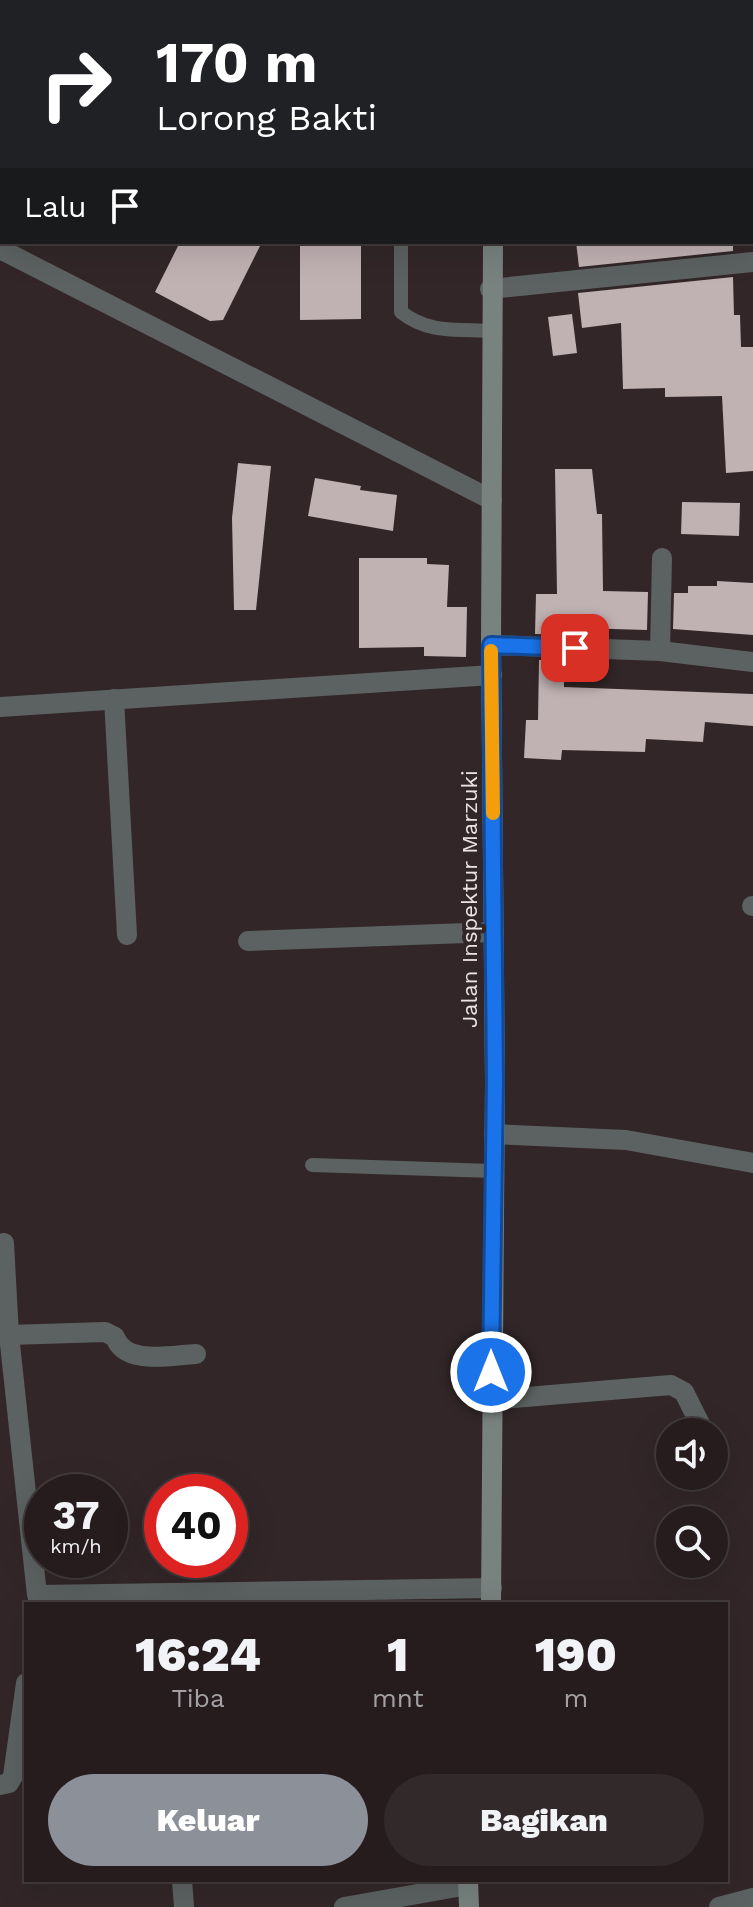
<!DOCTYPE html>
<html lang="id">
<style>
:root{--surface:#261c1e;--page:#32292b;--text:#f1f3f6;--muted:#a4a1a4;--line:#423a3c;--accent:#8c9099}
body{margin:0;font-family:"Work Sans",sans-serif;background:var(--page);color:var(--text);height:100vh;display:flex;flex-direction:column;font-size:30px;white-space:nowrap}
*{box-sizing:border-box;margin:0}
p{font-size:26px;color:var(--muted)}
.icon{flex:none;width:44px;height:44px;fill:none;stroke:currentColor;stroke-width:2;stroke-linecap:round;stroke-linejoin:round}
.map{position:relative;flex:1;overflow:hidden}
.sheet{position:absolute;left:24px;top:1602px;width:704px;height:280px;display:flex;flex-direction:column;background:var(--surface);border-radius:0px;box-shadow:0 8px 32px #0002,0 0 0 2px var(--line)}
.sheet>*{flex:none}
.top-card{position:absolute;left:0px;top:0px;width:754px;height:244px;box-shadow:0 8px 32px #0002,0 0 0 2px var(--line);background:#202124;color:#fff;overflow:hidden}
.controls{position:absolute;left:656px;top:1418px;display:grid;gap:16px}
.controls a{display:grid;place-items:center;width:72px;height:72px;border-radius:50%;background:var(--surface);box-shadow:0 8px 32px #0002,0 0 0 2px var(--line);font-size:40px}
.speed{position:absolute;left:24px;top:1474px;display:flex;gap:16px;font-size:40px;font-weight:700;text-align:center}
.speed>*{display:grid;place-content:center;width:104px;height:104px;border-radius:50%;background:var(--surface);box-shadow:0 8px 32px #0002,0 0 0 2px var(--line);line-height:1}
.speed small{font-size:20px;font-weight:400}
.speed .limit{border:12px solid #d22;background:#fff;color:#111}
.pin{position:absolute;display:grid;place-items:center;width:68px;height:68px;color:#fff;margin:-34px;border-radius:16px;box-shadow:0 4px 12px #0006}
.me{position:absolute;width:88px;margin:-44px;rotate:0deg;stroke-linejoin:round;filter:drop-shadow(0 0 6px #0008)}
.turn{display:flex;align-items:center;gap:28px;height:168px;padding:0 24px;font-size:36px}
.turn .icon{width:104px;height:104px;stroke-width:2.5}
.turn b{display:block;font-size:56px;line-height:68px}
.then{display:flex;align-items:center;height:76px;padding:0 24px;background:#0003;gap:16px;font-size:30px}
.eta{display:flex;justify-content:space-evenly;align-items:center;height:136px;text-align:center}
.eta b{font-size:48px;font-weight:800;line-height:56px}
.primary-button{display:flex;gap:16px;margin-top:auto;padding:16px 24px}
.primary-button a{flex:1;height:92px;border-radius:48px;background:var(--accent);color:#fff;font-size:32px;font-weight:800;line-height:92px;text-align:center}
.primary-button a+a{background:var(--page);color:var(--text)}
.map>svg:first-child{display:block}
.building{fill:#c0b1b3}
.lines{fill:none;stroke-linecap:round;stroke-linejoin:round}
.lane{stroke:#5c6261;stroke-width:14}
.street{stroke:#5c6261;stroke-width:20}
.secondary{stroke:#78827f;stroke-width:20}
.route-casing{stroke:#114b97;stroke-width:20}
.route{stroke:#1a73e8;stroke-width:14}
.slow{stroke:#f59e0b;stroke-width:14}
.labels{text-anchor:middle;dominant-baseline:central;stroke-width:8;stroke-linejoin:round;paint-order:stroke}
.street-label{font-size:22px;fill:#eae2e3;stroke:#322628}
</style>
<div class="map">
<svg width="753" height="1907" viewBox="0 0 753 1907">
<rect width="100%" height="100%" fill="#322628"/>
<g class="building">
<polygon points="180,242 262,242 223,320 210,321 155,292"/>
<polygon points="300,242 361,242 361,319 300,320"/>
<polygon points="576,242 733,242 733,251 579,267"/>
<polygon points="733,277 734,315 740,315 741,347 753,347 753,471 726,473 722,396 665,397 665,388 623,389 621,323 582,328 578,293"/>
<polygon points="572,314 577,353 553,356 548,317"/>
<polygon points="238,463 271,466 256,610 234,610 232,518"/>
<polygon points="555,469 592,469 597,514 602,514 603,591 648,592 647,630 579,628 579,635 535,634 536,594 557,594"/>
<polygon points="315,478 361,486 360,490 397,495 393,531 308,516"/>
<polygon points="682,502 740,503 739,536 681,534"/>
<polygon points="359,558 427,558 427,564 449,565 447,607 467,607 466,657 424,656 424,647 359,648"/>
<polygon points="717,581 753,583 753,635 673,629 674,593 688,593 688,586 717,586"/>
<polygon points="539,660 564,661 564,687 753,694 753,726 705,722 703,742 646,739 645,752 562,750 561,760 524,758 526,720 538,720"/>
</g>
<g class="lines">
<g class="lane">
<path d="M401 242V312C428 334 459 329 492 331"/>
<polyline points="312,1165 492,1171"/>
</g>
<g class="street">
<polyline points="0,8 2,9"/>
<polyline points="752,67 753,67"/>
<polyline points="752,168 753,167"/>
<polyline points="0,249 492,500"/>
<polyline points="490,289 753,262"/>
<polyline points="491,645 660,651 753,662"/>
<polyline points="660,651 662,558"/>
<polyline points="114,699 127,935"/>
<polyline points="0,707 492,675"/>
<polyline points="752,906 753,906"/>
<polyline points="248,941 494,932"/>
<polyline points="494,1134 626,1140 753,1163"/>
<polyline points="4,1243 9,1335 37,1595 492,1588"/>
<path d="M9 1335 105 1332 115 1337C125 1366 171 1355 196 1354"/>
<polyline points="491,1400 671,1385 684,1392 700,1424"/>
<polyline points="0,1785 9,1783 13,1776 26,1683"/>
<polyline points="182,1880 184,1907"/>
<polyline points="344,1907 468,1885"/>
<polyline points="719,1907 753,1898"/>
</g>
<g class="secondary">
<polyline points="498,2 498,0"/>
<polyline points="491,1604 495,1082 491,645 493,242"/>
<polyline points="468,1880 469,1907"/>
</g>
</g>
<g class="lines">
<g class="route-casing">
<polyline id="route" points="491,1372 495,1082 491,645 575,648"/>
</g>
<use href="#route" class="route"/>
<polyline class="slow" points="491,651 493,813"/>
</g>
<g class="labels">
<g class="street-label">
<text transform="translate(469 899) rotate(-90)">Jalan Inspektur Marzuki</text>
</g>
</g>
</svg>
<div class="controls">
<a><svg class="icon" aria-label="sound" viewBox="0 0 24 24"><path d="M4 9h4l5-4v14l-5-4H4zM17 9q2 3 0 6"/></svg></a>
<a><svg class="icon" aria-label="search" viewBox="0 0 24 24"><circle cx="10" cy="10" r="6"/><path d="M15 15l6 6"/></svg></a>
</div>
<div class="speed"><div>37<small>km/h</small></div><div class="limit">40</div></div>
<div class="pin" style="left:575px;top:648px;background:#d93025"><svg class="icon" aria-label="arrive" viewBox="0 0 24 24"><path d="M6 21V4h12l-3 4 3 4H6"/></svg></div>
<svg class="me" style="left:491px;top:1372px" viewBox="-20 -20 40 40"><circle r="17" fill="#1a73e8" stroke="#fff" stroke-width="3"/><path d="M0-11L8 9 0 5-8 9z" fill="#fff"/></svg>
<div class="top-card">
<div class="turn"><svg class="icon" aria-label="right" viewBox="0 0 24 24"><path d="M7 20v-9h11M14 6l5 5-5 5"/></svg><div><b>170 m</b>Lorong Bakti</div></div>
<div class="then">Lalu<svg class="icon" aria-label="arrive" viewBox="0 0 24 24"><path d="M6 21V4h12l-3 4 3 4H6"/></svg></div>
</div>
<section class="sheet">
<div class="eta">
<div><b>16:24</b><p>Tiba</p></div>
<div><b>1</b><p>mnt</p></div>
<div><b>190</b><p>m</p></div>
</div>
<div class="primary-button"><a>Keluar</a><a>Bagikan</a></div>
</section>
</div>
